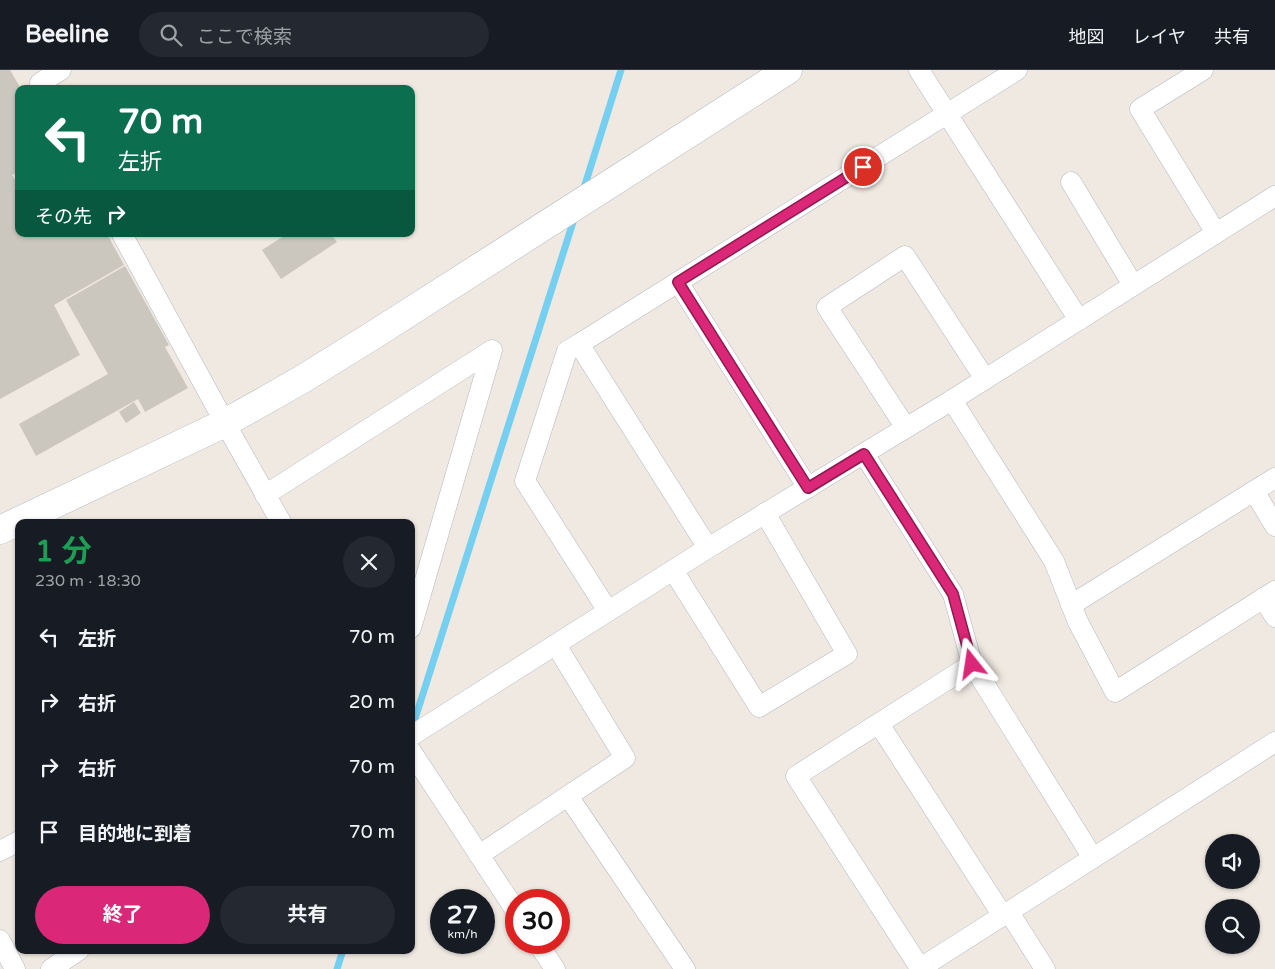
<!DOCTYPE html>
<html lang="ja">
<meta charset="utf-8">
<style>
:root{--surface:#171b24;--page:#242831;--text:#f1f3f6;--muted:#9ea1a6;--line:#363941;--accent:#db2777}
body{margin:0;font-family:"Varela Round","Noto Sans JP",sans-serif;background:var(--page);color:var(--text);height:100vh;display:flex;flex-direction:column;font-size:19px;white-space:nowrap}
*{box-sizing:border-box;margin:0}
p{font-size:16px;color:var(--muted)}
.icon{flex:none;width:28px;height:28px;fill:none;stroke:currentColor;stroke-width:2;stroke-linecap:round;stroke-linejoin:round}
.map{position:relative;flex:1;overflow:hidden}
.panel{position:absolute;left:15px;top:449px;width:400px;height:435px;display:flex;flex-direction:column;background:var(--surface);border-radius:10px;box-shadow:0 1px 4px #0004}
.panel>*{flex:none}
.guide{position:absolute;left:15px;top:15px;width:400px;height:152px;border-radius:10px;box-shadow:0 1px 4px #0004;background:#0b6e4f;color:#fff;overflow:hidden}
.controls{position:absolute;left:1205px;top:764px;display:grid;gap:10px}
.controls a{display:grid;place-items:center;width:55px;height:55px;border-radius:50%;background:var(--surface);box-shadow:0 1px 4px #0004;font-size:25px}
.speed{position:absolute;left:430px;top:819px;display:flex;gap:10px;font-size:25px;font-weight:700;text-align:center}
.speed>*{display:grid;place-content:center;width:65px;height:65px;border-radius:50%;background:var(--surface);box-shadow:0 1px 4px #0004;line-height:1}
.speed small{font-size:12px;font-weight:400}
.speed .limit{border:8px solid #d22;background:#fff;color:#111}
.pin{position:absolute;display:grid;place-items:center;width:42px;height:42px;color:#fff;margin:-21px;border:2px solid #fff;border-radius:50%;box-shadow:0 1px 5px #0007}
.me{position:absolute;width:55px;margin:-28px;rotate:345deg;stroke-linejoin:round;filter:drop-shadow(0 0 4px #0008)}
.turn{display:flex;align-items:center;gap:18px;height:105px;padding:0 20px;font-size:22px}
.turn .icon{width:65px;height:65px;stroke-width:2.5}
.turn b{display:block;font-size:35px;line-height:42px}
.then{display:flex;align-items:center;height:48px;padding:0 20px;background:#0003;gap:10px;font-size:19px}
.round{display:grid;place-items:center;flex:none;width:52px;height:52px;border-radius:26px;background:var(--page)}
.summary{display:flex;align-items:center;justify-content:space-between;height:85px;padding:0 20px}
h1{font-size:30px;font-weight:700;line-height:38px;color:#1e9e55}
.primary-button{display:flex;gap:10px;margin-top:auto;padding:10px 20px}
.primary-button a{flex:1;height:58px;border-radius:30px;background:var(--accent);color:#fff;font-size:20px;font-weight:700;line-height:58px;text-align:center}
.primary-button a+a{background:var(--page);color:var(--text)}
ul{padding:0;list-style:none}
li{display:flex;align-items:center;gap:15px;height:65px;padding:0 20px}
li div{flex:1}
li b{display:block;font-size:19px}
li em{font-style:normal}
header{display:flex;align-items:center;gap:30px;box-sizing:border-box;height:70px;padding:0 25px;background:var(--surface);border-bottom:1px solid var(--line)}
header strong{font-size:24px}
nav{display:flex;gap:28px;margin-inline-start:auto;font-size:18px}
.search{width:350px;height:45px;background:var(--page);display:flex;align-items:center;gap:12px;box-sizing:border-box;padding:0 18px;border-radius:28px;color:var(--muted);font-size:19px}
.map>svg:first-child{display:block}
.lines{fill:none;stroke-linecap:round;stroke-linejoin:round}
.stream{stroke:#75cff0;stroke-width:7}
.building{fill:#cbc7bf}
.street-casing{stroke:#b4b7c1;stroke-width:21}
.secondary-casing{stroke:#b4b7c1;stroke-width:29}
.street{stroke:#fff;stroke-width:20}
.secondary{stroke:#fff;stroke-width:28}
.route-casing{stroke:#8e194d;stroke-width:12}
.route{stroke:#db2777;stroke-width:9}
</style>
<header>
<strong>Beeline</strong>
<div class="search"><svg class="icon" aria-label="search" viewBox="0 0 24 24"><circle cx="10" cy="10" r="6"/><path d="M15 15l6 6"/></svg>ここで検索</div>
<nav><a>地図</a><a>レイヤ</a><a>共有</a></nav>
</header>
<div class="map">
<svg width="1275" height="899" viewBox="0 0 1275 899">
<rect width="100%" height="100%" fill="#efe9e1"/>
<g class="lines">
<g class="stream">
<polyline points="583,121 621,0"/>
<polyline points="414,652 575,146"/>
<polyline points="337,899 343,880"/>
</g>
</g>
<g class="building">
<polygon points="0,0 10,0 21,19 19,19 19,101 12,105 19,117 19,164 107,164 124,195 54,235 80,285 0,329"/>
<polygon points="287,164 331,164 337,172 281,209 262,180"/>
<polygon points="125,196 169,275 165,277 188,318 145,342 138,329 36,386 19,354 108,304 66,230"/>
<polygon points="134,332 141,343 126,353 119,342"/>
</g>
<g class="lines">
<g class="street-casing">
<g id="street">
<polyline points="919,0 1079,250"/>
<polyline points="1203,0 1140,39 1216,163"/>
<polyline points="40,13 61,0"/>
<polyline points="1071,112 1133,215"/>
<polyline points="122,164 225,353 281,452"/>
<polyline points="678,212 808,418"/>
<polyline points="579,274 567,281 525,411 608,541"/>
<polyline points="952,330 1054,491 1078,552 1115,622 1275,521"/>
<polyline points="906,358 827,237 905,186 985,309"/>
<polyline points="864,384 953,524 972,594 1093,788"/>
<polyline points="1254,421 1275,456"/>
<polyline points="265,425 492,280 411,558"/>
<polyline points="708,478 579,274 1017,0"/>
<polyline points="673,500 759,637 847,584 765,443"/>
<polyline points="1263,528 1275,547"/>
<polyline points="1071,535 1275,408"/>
<polyline points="879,654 1003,846"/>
<polyline points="411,666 708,478 952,330 1275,126"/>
<polyline points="411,681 516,841"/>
<polyline points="568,726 685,899"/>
<polyline points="0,781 19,771"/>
<polyline points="479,785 625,688 556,575"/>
<polyline points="1009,842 1045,899"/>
<polyline points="0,870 15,899"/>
<polyline points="537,872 555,899"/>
<polyline points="920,898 796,706 972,594"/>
<polyline points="51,899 79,880"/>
<polyline points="919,899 1275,672"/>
</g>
</g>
<g class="secondary-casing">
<polyline id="secondary" points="0,460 225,353 301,310 372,266 788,0"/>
</g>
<use href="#street" class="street"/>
<use href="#secondary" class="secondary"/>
</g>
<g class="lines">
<g class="route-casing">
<polyline id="route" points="863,97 678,212 808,418 864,384 953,524 972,594"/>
</g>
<use href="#route" class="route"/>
</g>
</svg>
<div class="controls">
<a><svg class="icon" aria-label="sound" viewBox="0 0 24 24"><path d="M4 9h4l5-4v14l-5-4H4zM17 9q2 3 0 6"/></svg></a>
<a><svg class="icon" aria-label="search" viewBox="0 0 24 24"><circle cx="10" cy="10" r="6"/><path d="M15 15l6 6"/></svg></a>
</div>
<div class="speed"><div>27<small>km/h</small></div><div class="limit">30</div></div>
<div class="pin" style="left:863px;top:97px;background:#d93025"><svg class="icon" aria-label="arrive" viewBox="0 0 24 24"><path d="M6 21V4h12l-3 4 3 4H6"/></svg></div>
<svg class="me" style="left:972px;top:594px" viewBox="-20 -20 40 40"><path d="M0-17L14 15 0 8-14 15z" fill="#db2777" stroke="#fff" stroke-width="4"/></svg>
<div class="guide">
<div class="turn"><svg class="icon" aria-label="left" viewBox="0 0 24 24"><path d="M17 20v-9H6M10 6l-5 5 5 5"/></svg><div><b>70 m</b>左折</div></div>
<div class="then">その先<svg class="icon" aria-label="right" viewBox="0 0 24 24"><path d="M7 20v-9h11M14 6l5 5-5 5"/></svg></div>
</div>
<section class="panel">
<div class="summary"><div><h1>1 分</h1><p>230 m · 18:30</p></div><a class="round"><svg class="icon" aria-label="close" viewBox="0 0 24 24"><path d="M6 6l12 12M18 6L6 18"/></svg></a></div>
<ul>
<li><svg class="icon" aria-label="left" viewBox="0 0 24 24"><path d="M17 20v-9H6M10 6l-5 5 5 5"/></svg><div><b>左折</b></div><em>70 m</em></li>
<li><svg class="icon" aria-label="right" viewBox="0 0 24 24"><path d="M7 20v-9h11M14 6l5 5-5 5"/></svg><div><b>右折</b></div><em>20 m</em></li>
<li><svg class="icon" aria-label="right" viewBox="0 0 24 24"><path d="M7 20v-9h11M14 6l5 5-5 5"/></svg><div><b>右折</b></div><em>70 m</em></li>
<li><svg class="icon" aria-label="arrive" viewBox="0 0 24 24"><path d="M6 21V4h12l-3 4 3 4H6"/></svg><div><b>目的地に到着</b></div><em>70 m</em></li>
</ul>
<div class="primary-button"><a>終了</a><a>共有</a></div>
</section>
</div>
